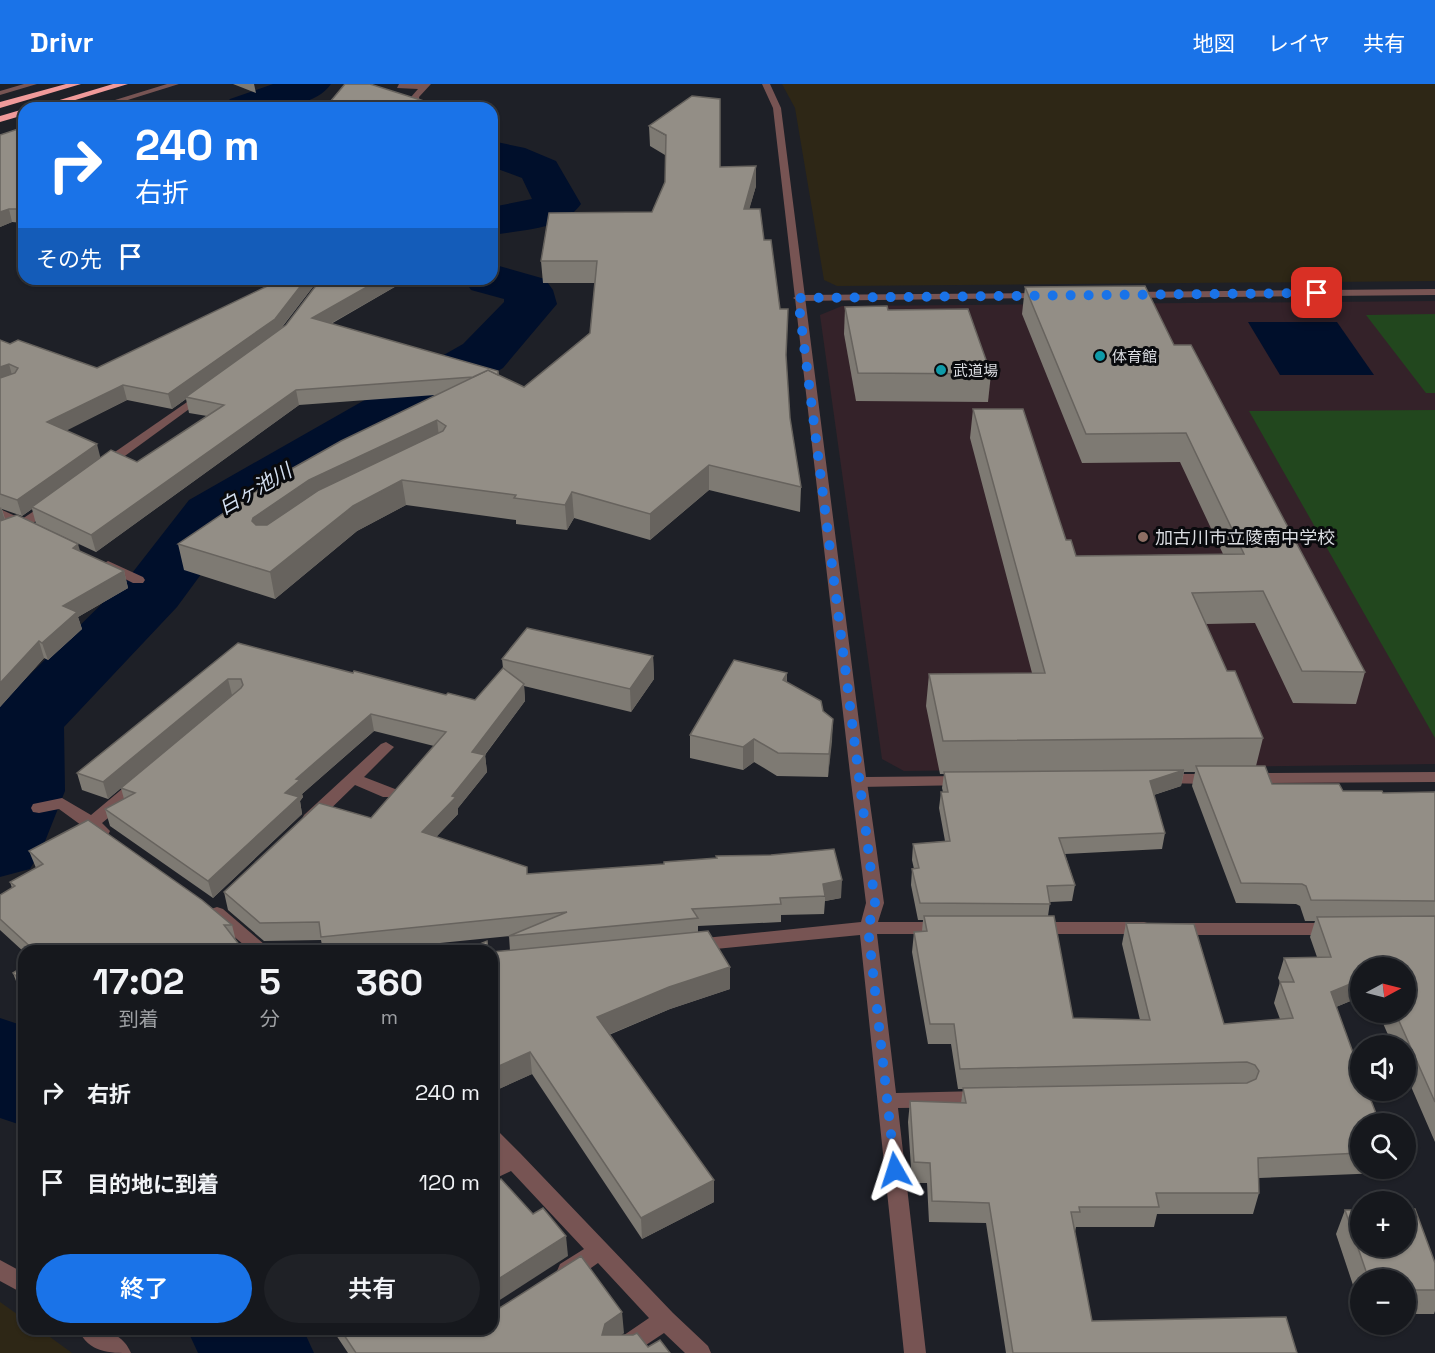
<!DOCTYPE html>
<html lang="ja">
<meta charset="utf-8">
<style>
:root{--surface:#16181d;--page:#1f2126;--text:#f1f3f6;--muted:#9ea0a4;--line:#35373b;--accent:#1a73e8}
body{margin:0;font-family:"Space Grotesk","Noto Sans JP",sans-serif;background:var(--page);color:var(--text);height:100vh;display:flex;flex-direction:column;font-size:22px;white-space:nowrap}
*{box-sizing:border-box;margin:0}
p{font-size:20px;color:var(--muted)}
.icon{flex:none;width:33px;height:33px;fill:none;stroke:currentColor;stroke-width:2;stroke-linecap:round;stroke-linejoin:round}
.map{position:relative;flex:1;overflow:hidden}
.sheet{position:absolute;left:18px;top:861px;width:480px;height:390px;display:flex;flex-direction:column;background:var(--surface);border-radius:18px;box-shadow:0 2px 4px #0004,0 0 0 2px var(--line)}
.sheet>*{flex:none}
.banner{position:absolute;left:18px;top:18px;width:480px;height:183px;border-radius:18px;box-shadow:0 2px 4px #0004,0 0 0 2px var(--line);background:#1a73e8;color:#fff;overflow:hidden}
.needle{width:39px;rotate:83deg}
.buttons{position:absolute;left:1350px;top:873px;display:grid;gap:12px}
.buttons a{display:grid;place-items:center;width:66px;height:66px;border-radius:50%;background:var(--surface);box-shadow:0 2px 4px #0004,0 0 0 2px var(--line);font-size:30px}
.pin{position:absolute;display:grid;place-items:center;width:51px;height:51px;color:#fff;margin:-26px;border-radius:12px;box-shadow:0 3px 9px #0006}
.me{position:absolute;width:66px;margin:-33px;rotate:354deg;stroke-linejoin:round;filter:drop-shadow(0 0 4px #0008)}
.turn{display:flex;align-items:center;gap:21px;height:126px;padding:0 18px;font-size:27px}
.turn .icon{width:78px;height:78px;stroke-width:2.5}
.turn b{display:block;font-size:42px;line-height:51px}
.then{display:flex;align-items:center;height:57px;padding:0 18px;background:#0003;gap:12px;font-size:22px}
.eta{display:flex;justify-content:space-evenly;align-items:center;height:102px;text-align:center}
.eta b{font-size:36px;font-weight:600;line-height:42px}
.button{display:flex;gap:12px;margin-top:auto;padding:12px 18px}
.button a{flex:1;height:69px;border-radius:36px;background:var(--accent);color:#fff;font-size:24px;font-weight:600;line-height:69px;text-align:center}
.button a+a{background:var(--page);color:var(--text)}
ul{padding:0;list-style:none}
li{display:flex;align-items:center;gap:18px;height:90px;padding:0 18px}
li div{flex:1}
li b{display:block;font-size:22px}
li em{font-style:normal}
header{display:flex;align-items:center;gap:36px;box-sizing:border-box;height:84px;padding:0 30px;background:var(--accent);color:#fff}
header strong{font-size:28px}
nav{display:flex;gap:33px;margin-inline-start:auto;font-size:21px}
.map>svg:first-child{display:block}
.industrial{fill:#2e2716}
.education{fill:#342229}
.green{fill:#22471e}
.water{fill:#000f2b}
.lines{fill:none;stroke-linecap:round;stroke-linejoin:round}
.river{fill:#000f2b;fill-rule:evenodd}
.minor{fill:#775453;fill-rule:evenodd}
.tertiary{fill:#775453;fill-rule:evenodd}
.motorway{fill:#f09a9a;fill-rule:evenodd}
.wall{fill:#7e7a73;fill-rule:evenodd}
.shaded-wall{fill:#67635e}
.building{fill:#938e86;stroke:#67635e;stroke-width:1.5;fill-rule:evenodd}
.route{stroke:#1a73e8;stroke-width:10;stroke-dasharray:0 18}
.culture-dot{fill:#0f9aa8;stroke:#090a0d;stroke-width:2}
.education-dot{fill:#8d6e63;stroke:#090a0d;stroke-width:2}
.labels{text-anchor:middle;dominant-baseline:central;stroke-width:6;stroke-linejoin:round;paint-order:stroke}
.far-poi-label{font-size:15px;fill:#dbdde2;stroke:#090a0d;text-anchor:start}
.poi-label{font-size:18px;fill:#dbdde2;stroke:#090a0d;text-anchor:start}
.water-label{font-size:20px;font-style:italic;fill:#d3dff0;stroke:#090a0d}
</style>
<header>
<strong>Drivr</strong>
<nav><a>地図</a><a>レイヤ</a><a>共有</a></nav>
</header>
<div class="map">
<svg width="1435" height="1269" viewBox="0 0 1435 1269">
<rect width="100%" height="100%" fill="#1e2027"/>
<g class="industrial">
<polygon points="782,0 1435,0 1435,197 837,202 824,196 795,24"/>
<polygon points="0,1218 24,1235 24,1245 39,1245 72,1269 0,1269"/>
</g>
<polygon class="education" points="1435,217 1435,680 904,687 882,675 820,231 842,222"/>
<g class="green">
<polygon points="1435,230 1435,309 1426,309 1366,231"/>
<polygon points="1435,326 1435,654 1249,327"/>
</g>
<polygon class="water" points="1248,238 1337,238 1374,291 1280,291"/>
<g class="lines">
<g class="river">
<path d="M273 0H331C312 28 254 24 223 24L230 15Z"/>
<path d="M492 57 525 64 556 77 581 120C563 146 521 146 492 151V123L532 115 522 94 492 83Z"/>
<polygon points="492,180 545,195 553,206 557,220 503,284 235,444 177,523 64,643 65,707 42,765 30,785 0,793 0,620 129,493 189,416 463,260 504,218 504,215 471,206 464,195 492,195"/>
<polygon points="0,934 24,942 24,1042 0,1034"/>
<polygon points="187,1245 303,1245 314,1269 198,1269"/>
</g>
<g class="minor">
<polygon points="24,0 37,0 0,11 0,7"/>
<polygon points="167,0 179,0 102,24 89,24"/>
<polygon points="399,0 431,0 419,13 421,24 413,24 411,13 418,5 397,4"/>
<polygon points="1435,205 1435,211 1129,214 1124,211 1129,208"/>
<polygon points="1042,209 1046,210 1046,214 798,217 793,214 798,211"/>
<polygon points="203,307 207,308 207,312 107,385 99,385 99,379"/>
<polygon points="49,417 55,421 32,440 32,445 22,445 0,453 0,444 12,440 0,434 0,425 22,435"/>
<polygon points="108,477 143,493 145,496 143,499 133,499 103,484 101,481"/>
<polygon points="386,658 394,663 364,693 395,705 397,709 395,713 383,713 355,701 316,739 304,739 302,735 304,731 381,660"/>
<polygon points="859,693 867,698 884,819 878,838 943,838 949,840 952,844 949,848 943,850 877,850 896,1009 980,1007 987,1010 990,1015 987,1020 980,1023 898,1024 926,1269 904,1269 860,851 695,867 689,865 686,861 689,857 695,855 861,838 866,819 851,698"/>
<polygon points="140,694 146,695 148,699 146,703 102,739 110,747 108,751 102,752 85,744 59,725 39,729 33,728 31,724 33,720 62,714 91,731 134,695"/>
<polygon points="217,823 223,825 272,867 251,867 211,833 208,829 211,825"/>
<polygon points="1036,838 1144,838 1150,840 1153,844 1150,848 1144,850 1036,850 1030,848 1027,844 1030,840"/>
<polygon points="1177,839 1333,839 1339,841 1342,845 1339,849 1333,851 1177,851 1171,849 1168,845 1171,841"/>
<path d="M492 1046 499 1048 520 1069 673 1229 708 1262 711 1269H685L664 1249 634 1269H605L608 1262 649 1234 598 1179C586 1187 574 1199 560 1194L557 1187 560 1180 584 1165 511 1087 492 1096V1078L498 1074 492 1067Z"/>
<polygon points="0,1176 24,1189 24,1210 0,1197"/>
<path d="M78 1245C100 1245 121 1246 131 1269 109 1269 89 1269 78 1245Z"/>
</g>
<g class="tertiary">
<polygon points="762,0 770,0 781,24 866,693 963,692 971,697 969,701 859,703 851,698 773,24"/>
<polygon points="1435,688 1435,698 1251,699 1243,694 1251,689"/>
<polygon points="1164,690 1212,690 1220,695 1212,700 1158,699 1156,695 1158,691"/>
</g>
<g class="motorway">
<polygon points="66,0 81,0 0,24 0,18"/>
<polygon points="113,0 128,0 49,24 33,24"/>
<polygon points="24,25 24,31 0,38 0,32"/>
</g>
</g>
<g class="wall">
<polygon points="233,0 254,0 256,9"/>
<path d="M649 42 720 83 756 82V102L749 125 764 156 786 276 790 334 801 403 800 428 709 406 650 456 574 434 567 446 516 440V436L406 421 357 447 275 515 184 486 178 460 435 311 299 321 96 468 36 440 32 425 22 432 2 425 5 435 124 487 128 504 78 533 82 545 48 576 44 574 0 623V256L10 260 97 284 268 202 246 195H319L280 246 286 241 321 195H405V197L331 240 498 287 499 291 524 303 590 249 595 199H543L541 177 652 128 665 98V71L650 62ZM186 315 189 329 207 332 137 378 100 374 66 346 127 316 172 325Z"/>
<polygon points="24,43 24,139 12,138 0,143 0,51"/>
<path d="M1025 203 1174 261 1365 588 1356 620 1293 619 1255 539 1206 540 1227 587 1263 654 1256 682 1272 700 1343 707 1383 709 1435 708V1058L1406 991V962H1393L1378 928H1406V884H1360V913L1336 923 1360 1040V1084H1384L1382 1089 1259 1094V1109L1253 1130H1157L1154 1143H1076L1075 1148 1092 1237 1297 1269H1006L986 1139 929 1138 927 1099H912L908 1038 910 1017 961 1019 963 1005H958L951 960H928L912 868 914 848 922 847 923 836H918L911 801 912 785H914L912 776 913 760 945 757 939 724 941 708H943L942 704 944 690H940L926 622 929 590 1032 589 970 354 973 325 1066 456 1076 472 1223 470 1180 378 1082 379 1022 230ZM1184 688H1195L1192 702 1236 819 1296 820 1300 822 1305 837H1315L1310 853 1317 873 1284 874 1278 894 1280 898 1274 919 1280 935 1224 940 1126 839 1122 860 1140 936 1073 934 1048 832 1050 818 1072 817 1075 801 1065 770 1162 765 1165 749 1154 711 1181 702Z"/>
<polygon points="845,223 888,226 991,290 988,318 856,317 844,250"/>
<polygon points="238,559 353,589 446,611 475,616 503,584 502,575 653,572 654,595 631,628 524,602 525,617 485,671 487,688 458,724 458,730 436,753 528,790 841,814 825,817 824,830 781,831 781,838 698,842 698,848 730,905 670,925 609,951 714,1118 642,1155 532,990 492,1008 492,868 510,867 509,852 510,852 360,867 323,867 321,856 264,857 228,826 224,808 371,734 434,662 374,647 302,710 303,713 300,717 302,730 213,814 110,742 105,725 124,715 121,704 232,611 108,715 82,706 77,689"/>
<polygon points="787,589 787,598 833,635 828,693 777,692 754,678 743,686 690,674 690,651"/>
<polygon points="29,767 232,841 236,857 244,867 24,868 0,846 0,811 12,804 10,798 36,784"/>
<polygon points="24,882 24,915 23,911 24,910 19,905 13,889"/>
<polygon points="1345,1126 1435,1179 1435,1227 1434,1230 1406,1230 1406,1196 1360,1196 1360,1222 1336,1150"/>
<polygon points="332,1245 455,1245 446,1251 624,1249 620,1251 648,1263 670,1269 348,1269"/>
</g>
<g class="shaded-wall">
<polygon points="756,82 756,102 743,147 744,125"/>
<polygon points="9,125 12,138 0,143 0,128"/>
<polygon points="306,195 319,195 277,249 186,313 186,315 172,325 168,310"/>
<polygon points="381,195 405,195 405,197 314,249 312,234"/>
<polygon points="9,280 13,295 0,300 0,283"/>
<polygon points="123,301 127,316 52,354 47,338"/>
<polygon points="296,306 299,321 96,468 91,451"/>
<polygon points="437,336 440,361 258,460 252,437 253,434 309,396"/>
<polygon points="97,360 101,376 32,423 32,425 22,432 17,416"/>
<polygon points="709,381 709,406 650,456 650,430"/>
<polygon points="402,396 406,421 357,447 275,515 270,488 353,422"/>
<polygon points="572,408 574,434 567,446 565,421"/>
<polygon points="1,423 6,440 0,442 0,424"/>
<polygon points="78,460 83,477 73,464"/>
<polygon points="124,487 128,504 78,533 82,545 48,576 42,559 63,522"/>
<polygon points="39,557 44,574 0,623 0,599"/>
<polygon points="653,572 654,595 631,628 630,605"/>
<polygon points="787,589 786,611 783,596"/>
<polygon points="228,595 232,611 108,715 103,698"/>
<polygon points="524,600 525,617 474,685 485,671 487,688 458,724 458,730 424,766 422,748 452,712 472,668"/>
<polygon points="371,630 374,647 302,710 303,713 300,717 302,730 213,814 208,797 285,709 296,695"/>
<polygon points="833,635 832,658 828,693 829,670"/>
<polygon points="754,655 754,678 743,686 743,663"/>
<polygon points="1184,686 1181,702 1147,713 1150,697"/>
<polygon points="842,796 841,814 825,817 825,812 823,800"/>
<polygon points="730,883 730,905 670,925 598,955 597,933 669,903"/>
<polygon points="1360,896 1360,913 1324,928 1331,908"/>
<polygon points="530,968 532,990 492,1008 492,985"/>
<polygon points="714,1096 714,1118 642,1155 641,1134"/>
<polygon points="566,1152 568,1172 492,1221 492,1199"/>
<polygon points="622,1228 624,1249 607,1260 602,1251 605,1240"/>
<polygon points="426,1245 455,1245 431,1260 424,1251"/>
</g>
<g class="building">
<polygon points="345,0 370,0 446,24 325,24"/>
<path d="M692 12 720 15V83L756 82 744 125H760L764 156H771L780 225H788L786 271 790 334 801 403 709 381 650 430 572 408 565 421 514 414 516 411 402 396 353 422 270 488 178 460 277 393 341 357 488 286 524 303 590 249 597 177H541L549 129 652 128 665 98 666 51 649 42ZM437 336 446 342 443 347 319 406 267 441H256L252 437 253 434 309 396Z"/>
<polygon points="149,18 168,24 140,24"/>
<polygon points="24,43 24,125 9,125 0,128 0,51"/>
<polygon points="282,195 306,195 275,235 168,310 123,301 47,338 97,360 17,416 0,410 0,294 15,289 18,284 9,280 0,283 0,256 10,260 18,256 97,284"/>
<polygon points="321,195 381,195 312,234 498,287 498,291 488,286 473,293 296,306 91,451 32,423 111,366 137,378 224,321 186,313 286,241"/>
<polygon points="1145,202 1174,261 1191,261 1365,588 1302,587 1263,507 1192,509 1227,587 1235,587 1263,654 943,657 929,590 1045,589 973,325 1023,325 1066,456 1071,456 1076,472 1244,470 1186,349 1086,350 1025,203"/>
<polygon points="887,222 888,226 968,225 991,290 858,289 845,223"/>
<polygon points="17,431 78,460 73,464 124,487 63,522 77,528 42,559 39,557 0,599 0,437"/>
<polygon points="527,544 653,572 630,605 502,575"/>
<polygon points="238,559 353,589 354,587 446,611 448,609 475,616 503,584 524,600 472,668 485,671 452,712 456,713 422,748 527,783 527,790 664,780 664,778 717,774 716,772 771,771 834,765 842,796 823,800 825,812 780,814 781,820 692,825 698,834 509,852 567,828 321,853 319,838 260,839 224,808 319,719 371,734 446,648 371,630 296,695 300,696 285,709 299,713 208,797 105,725 135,709 121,704 241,604 243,601 241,595 228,595 103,698 77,689"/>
<polygon points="734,576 787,589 783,596 821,617 823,627 833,635 829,670 778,669 754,655 743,663 690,651"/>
<polygon points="1196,682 1265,682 1272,700 1339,700 1343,707 1382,707 1383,709 1435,708 1435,817 1311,816 1306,802 1302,800 1241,799"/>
<polygon points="1184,686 1150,697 1165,749 1059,754 1075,801 1047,802 1050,820 920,819 912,785 919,784 913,760 950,757 941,708 948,708 944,688"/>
<polygon points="88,736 202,816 232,841 224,841 244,867 35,867 0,835 0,811 15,802 10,798 43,780 29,767"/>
<polygon points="924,832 1054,832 1073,934 1150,936 1126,839 1194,840 1224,940 1293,934 1280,898 1294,898 1284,874 1331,873 1317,833 1435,832 1435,1018 1395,928 1406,928 1406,884 1360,884 1360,896 1331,908 1360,988 1360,1006 1367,1006 1380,1040 1360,1040 1360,1069 1258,1074 1259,1109 1156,1109 1159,1123 1079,1123 1080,1128 1071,1128 1092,1237 1286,1233 1297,1269 1013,1269 989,1119 932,1117 930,1079 914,1078 910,1017 966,1019 963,1004 1247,999 1256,995 1259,987 1255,981 1247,978 960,985 954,940 930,940 914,848 927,847"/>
<polygon points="708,847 730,883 669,903 597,933 714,1096 641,1134 530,968 492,985 492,868"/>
<polygon points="487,857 488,867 463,867"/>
<polygon points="24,882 24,900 13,889"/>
<polygon points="492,1092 497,1098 501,1095 533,1130 543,1124 566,1152 492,1199"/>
<polygon points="1406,1125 1415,1125 1435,1179 1435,1206 1406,1206 1406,1196 1369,1196 1345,1126 1360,1126 1360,1162 1406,1162"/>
<polygon points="581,1172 622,1228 605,1240 602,1251 633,1251 637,1249 648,1263 660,1256 670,1269 356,1269 340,1245 426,1245 424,1251 457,1251 466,1245 492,1245 492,1226 498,1225"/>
</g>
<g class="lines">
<polyline class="route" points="895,1086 868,844 875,819 798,214 1317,209"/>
</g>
<g class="culture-dot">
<circle cx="1100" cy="272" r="6"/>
<circle cx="941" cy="286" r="6"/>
</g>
<circle class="education-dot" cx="1143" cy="453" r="6"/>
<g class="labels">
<g class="far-poi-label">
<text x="1112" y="272">体育館</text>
<text x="953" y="286">武道場</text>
</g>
<g class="poi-label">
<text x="1155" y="453">加古川市立陵南中学校</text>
</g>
<g class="water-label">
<text transform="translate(255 405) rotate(-30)">白ヶ池川</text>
</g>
</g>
</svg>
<div class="buttons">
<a><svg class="needle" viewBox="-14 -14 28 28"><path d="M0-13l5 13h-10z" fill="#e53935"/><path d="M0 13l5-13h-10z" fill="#9ea0a4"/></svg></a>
<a><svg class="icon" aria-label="sound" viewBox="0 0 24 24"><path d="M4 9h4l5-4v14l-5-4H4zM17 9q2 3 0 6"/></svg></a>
<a><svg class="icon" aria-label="search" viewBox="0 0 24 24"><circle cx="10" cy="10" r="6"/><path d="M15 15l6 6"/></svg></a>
<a>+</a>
<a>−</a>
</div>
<div class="pin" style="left:1317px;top:209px;background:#d93025"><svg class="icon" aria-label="arrive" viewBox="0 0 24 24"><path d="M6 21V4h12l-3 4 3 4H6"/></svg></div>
<svg class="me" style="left:895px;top:1086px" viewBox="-20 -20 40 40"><path d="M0-17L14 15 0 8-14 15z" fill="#1a73e8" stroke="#fff" stroke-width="4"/></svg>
<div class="banner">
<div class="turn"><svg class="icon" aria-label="right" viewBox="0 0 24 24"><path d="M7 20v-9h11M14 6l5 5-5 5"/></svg><div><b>240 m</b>右折</div></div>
<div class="then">その先<svg class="icon" aria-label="arrive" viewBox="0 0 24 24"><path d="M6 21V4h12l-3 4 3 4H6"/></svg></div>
</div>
<section class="sheet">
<div class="eta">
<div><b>17:02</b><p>到着</p></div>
<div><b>5</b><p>分</p></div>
<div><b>360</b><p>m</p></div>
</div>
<ul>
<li><svg class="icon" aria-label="right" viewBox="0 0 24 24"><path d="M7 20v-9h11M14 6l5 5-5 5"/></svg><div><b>右折</b></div><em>240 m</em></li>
<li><svg class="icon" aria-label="arrive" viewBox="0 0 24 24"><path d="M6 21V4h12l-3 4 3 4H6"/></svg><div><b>目的地に到着</b></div><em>120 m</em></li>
</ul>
<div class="button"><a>終了</a><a>共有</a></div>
</section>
</div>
